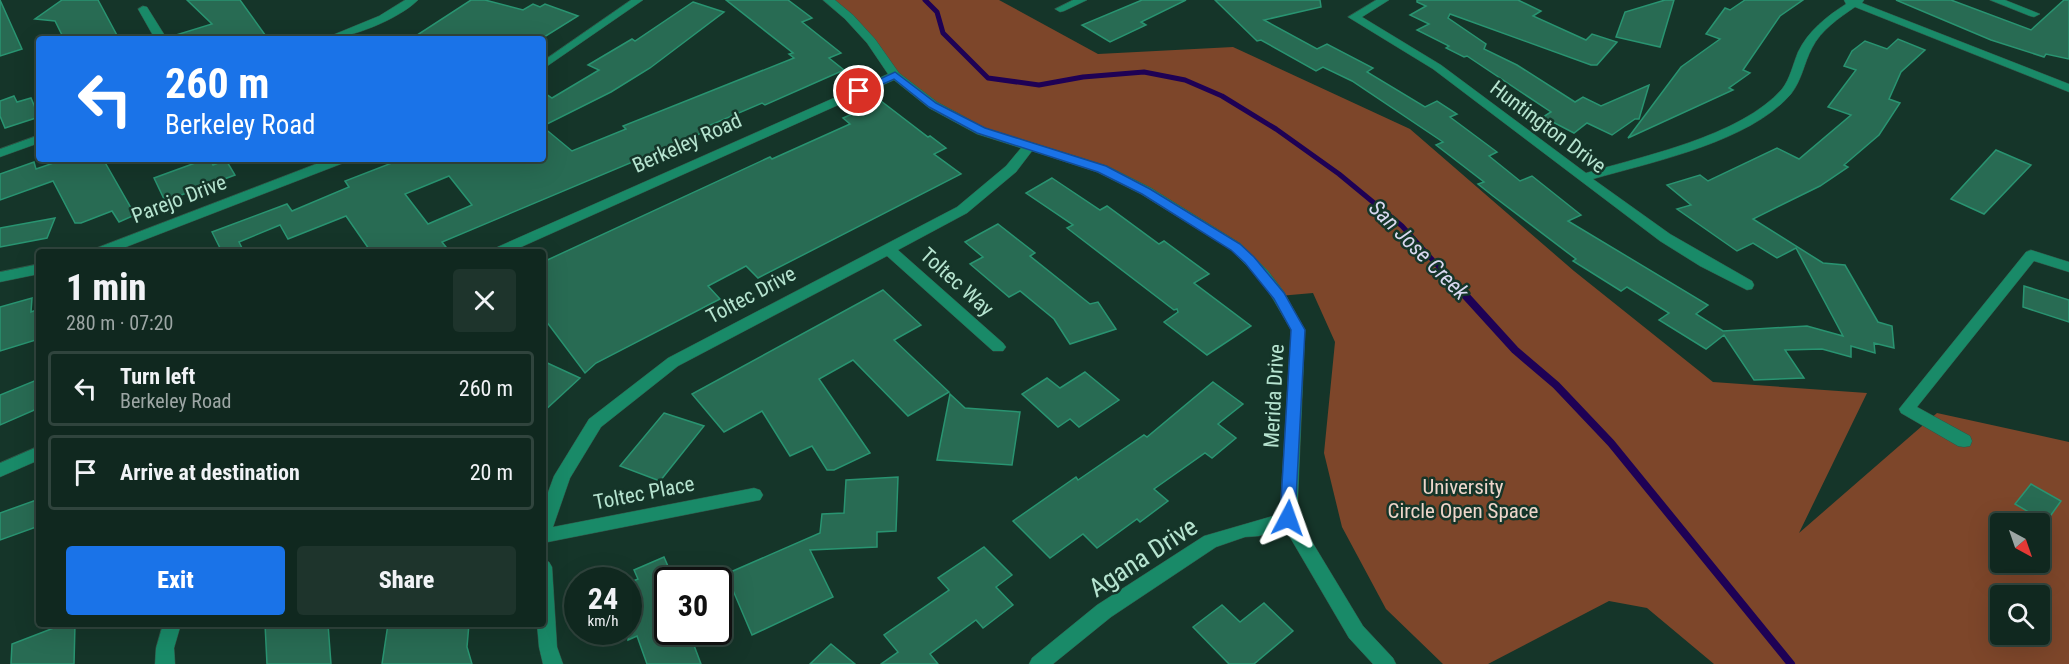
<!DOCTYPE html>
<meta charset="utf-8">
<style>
:root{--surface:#10281f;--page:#1e342c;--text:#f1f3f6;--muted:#9ca6a4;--line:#30443d;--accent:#1a73e8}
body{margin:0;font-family:"Roboto Condensed",sans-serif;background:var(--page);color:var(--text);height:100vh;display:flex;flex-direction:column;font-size:22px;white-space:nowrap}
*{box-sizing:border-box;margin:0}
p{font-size:20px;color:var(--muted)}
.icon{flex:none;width:33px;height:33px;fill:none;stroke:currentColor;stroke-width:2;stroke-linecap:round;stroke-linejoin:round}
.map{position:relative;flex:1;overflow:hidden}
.side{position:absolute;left:36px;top:249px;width:510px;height:378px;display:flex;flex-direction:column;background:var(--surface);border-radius:6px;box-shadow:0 6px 24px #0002,0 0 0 2px var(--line)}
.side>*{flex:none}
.guide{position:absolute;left:36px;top:36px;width:510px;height:126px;border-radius:6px;box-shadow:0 6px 24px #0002,0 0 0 2px var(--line);background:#1a73e8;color:#fff;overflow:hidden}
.needle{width:39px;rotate:140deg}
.buttons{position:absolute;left:1990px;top:513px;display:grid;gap:12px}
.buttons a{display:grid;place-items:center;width:60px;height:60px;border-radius:6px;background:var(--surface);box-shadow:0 6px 24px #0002,0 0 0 2px var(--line);font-size:30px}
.speed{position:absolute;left:564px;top:567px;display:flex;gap:12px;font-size:30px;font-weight:700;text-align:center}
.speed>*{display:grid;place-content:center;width:78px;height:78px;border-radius:50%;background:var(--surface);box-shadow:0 6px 24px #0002,0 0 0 2px var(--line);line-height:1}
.speed small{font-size:15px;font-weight:400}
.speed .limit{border:3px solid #111;border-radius:9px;background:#fff;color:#111}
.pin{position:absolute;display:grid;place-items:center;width:51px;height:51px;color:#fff;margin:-26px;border:3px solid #fff;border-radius:50%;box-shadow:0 2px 6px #0007}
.me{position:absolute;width:66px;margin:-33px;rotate:4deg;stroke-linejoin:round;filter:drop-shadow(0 0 4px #0008)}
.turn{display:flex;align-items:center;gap:21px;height:126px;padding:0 30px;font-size:27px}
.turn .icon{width:78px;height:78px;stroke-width:2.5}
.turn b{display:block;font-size:42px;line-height:51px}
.round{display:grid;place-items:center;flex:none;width:63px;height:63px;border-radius:6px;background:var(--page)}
.overview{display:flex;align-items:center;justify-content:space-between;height:102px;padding:0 30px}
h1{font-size:36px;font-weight:800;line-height:45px}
.primary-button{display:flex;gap:12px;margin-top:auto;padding:12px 30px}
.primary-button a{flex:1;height:69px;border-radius:6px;background:var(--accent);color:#fff;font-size:24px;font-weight:800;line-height:69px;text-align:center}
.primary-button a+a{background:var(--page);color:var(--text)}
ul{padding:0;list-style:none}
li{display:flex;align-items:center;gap:18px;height:75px;margin:0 12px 9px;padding:0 18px;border:3px solid var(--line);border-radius:6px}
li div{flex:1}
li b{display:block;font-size:22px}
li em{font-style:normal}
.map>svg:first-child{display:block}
.green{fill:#7d462a;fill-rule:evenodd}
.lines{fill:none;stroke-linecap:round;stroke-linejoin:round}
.stream-far1{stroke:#1e0155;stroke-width:5}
.stream{stroke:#1e0155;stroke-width:8}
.building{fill:#286b53;stroke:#299471;stroke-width:1.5;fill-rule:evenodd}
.minor-casing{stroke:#335447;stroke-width:1}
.minor{fill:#198a68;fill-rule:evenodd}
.route{fill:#1a73e8;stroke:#114b97;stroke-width:1.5}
.labels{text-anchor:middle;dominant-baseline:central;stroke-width:5;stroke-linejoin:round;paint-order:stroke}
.street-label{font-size:21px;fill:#b6e4d0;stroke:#153529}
.park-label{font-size:21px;fill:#eed5ca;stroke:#153529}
.water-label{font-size:22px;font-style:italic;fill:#d9d8f0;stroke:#153529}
.near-street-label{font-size:26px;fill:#b6e4d0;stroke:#153529}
</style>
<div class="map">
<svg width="2069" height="664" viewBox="0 0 2069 664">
<rect width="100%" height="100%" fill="#153529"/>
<path class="green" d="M828 0H999L1098 54 1233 47 1410 129 1574 271 1713 382 1867 393 1799 533 1937 413 2069 442V664H1714L1647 608 1609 601 1488 664H1443L1386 609 1342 527 1324 453 1335 342 1313 293 1279 296 1236 247 1102 169 981 131 895 75 871 40ZM2001 524H2040V562H2001ZM2001 596H2040V634H2001Z"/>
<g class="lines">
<polyline class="stream-far1" points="925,0 937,12 943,33 988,78 1039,85 1083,77 1144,72 1185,80 1222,96 1276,129 1339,174 1402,226 1456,286"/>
<polyline class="stream" points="1455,284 1515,350 1556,385 1611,443 1791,664"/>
</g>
<g class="building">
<polygon points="0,0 22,49 0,56"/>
<polygon points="62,0 98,0 119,39 64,39 55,21 35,19"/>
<polygon points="187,0 240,0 268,39 177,39 176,35 212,24"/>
<polygon points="471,0 485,0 523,10 533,4 540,7 545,4 578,16 541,39 411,39"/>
<path d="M726 0H788L812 18 802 22 841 53 829 58 844 70 765 105 762 103 701 129 704 132 442 242 446 247 434 252H371L346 216 288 239 280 225 239 242 244 252H222L212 232 287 204 292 211 349 187 345 181 402 159H543V127L572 151 626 129 623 126 794 58 789 54 793 53ZM449 176 472 205 428 224 405 194Z"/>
<polygon points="1142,0 1186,0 1141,22 1146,25 1110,42 1082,25"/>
<polygon points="1215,0 1320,0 1321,7 1264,20 1317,49 1327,44 1373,68 1367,72 1425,107 1437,101 1457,114 1450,117 1497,152 1489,156 1520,181 1532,176 1581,215 1568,221 1708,305 1696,314 1723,331 1807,326 1843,336 1796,248 1777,258 1753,243 1737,251 1677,209 1691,205 1667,185 1700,175 1708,181 1777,148 1799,159 1851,115 1828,107 1856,70 1844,66 1852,51 1865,41 1887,49 1898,39 1925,50 1901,72 1889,99 1900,103 1879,135 1844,165 1848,167 1820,186 1753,219 1823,263 1845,265 1878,322 1892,326 1894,348 1874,343 1875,353 1851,346 1851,357 1822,349 1785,350 1804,378 1754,380 1724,335 1706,349 1659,320 1669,313 1627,287 1621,291 1573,261 1576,259 1493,196 1478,184 1484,182 1436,145 1443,142 1352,81 1323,67 1316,71 1261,40 1257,41"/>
<polygon points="1417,0 1518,0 1541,11 1533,16 1586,40 1592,34 1617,42 1597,65 1591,65 1450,14 1448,18 1486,44 1484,49 1517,65 1575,102 1583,97 1601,106 1649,85 1639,119 1635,119 1612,135 1587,123 1574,133 1543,117 1551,112 1467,56 1464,57 1446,48 1449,46 1417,30 1429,24 1410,15 1426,6 1417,2"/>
<polygon points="1665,0 1674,0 1660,47 1616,37 1625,12"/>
<polygon points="1745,0 1803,0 1780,16 1743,70 1750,73 1729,88 1733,90 1628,138 1681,67 1720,39 1706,34 1725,8 1730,10"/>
<polygon points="1896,0 1951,0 2031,30 2064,0 2069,0 2069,59 2046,54 2044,57 1991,40"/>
<polygon points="693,2 724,12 650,68 611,92 543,126 543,92 552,98 599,70 588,65 632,39 635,41"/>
<polygon points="14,96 17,102 31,98 39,117 5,128 0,116 0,101"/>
<polygon points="881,101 928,137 930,136 946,148 934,154 961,174 758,278 746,266 708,286 720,299 596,363 585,373 543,317 543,262 770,157 772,159 850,124 843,118"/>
<polygon points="1996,150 2031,165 1984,214 1951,199"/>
<polygon points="65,159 103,159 135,215 119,222 112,211 81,223 75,223 53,181 0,200 0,174 34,162 36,169"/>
<polygon points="206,159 210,159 213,165 226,160 235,175 165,201 154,178"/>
<polygon points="1052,178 1100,210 1107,206 1159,244 1164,241 1209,274 1194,283 1251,326 1207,355 1164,322 1178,312 1177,309 1174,310 1067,228 1073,225 1026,193"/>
<polygon points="55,218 47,238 0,247 0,228"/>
<polygon points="998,224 1035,253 1030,256 1090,304 1098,302 1116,329 1070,344 1054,319 1020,291 1009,297 970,264 983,257 965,242"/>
<polygon points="2024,286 2069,300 2069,322 2023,307"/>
<polygon points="883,290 921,325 894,340 949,392 908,416 853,360 819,379 870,453 834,470 827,470 812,446 790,456 762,411 724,432 692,394"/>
<polygon points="32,298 31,312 39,309 39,339 0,351 0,307"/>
<polygon points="543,361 580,378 543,412"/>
<polygon points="1085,372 1119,400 1079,427 1070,419 1058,427 1022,394 1047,378 1060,388"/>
<polygon points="39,379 39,408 0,425 0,395"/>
<polygon points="1213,382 1243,404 1218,424 1236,438 1212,458 1205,453 1154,489 1168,501 1140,522 1137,519 1097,548 1083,534 1050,558 1013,521 1076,477 1078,480 1144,435 1147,437"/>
<polygon points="950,394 965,408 1020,412 1012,465 937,460"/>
<polygon points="664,413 704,426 660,481 620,466"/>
<polygon points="898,477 896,531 877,532 877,547 810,550 833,597 752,635 726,574 820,533 822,514 844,513 846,480"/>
<polygon points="2031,484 2061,501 2046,522 2015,504"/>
<polygon points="39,499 39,526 0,540 0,513"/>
<polygon points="984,547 1012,575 996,587 1013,605 983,628 976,620 930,654 938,664 881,664 898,652 884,635 949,590 938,578"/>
<polygon points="664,557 674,580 668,580 668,641 689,632 701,664 647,664 637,636 628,640 628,583 638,579 634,570"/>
<polygon points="1264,603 1293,631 1254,664 1229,664 1193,627 1222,605 1240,622"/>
<polygon points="64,624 75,624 74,664 11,664 12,644"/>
<polygon points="265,624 328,624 331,664 267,664"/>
<polygon points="388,624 469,624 467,647 472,664 382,664"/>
<polygon points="831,644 855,664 810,664"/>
</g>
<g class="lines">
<g class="minor-casing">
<g id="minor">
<path d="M405 0H418C399 19 350 39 323 39L379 16Z"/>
<polygon points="631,0 643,0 543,69 543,61"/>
<polygon points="823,0 835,0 853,15 875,39 899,73 937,102 985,128 1107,166 1151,188 1241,244 1268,271 1284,292 1305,330 1297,517 1363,626 1393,658 1396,664 1373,664 1349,638 1284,527 1259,536 1245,537 1216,547 1111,617 1053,664 1029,664 1032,658 1097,605 1204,536 1280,514 1291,330 1273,299 1258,277 1231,250 1141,194 1097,172 1032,151 1016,172 967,213 898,250 1003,343 1006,347 1003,351 993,351 887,256 678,366 601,427 570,478 553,527 754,488 760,490 763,495 760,500 543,543 543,506 554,476 589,419 668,358 957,207 1006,166 1021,148 977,134 929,108 894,80 510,252 491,252 493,249 888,74 867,43 845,19"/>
<polygon points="1073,0 1087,0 1064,11 1060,12 1055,9"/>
<path d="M1376 0H1389L1362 17 1441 65 1586 173C1643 156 1741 136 1782 89 1790 79 1793 64 1798 52 1808 31 1827 16 1846 4L1844 0H1864L1862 3 2069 84V92L1855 7C1839 18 1821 30 1812 48 1804 63 1802 80 1791 94 1750 142 1652 162 1593 179L1670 234 1752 281 1754 285 1752 289 1747 290 1700 266 1660 241 1433 69 1348 17Z"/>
<polygon points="1990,0 2005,0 2040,14 2034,17 2030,16"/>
<polygon points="143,6 147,7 167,39 155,39 138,9"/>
<polygon points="39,135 39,143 0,157 0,149"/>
<polygon points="329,159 347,159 346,162 113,252 92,252 94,249"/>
<polygon points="2031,250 2069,262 2069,272 2034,261 1917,407 1970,436 1972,441 1970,446 1964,447 1958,446 1901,413 1899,409 2026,252"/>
<polygon points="39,264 39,274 0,282 0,272"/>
<polygon points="39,446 39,460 0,477 0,463"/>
<polygon points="543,559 549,562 552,567 557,647 563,664 543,664 539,647 537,624 543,624"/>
<polygon points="163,624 181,624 174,648 175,664 155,664 156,648"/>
</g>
</g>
<use href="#minor" class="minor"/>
</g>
<polygon class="route" points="895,72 936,103 985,128 1106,166 1150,189 1240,244 1254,257 1284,293 1305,330 1295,518 1293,523 1288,525 1282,523 1280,518 1291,330 1274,299 1245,263 1231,250 1142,194 1098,172 977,133 929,107 894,79 863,93 859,94 854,91"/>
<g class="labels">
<g class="street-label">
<text transform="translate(1548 127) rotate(37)">Huntington Drive</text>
<text transform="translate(687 143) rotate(-24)">Berkeley Road</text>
<text transform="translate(179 199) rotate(-21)">Parejo Drive</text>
<text transform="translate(957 282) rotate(42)">Toltec Way</text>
<text transform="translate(751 295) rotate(-28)">Toltec Drive</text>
<text transform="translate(1274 396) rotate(-87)">Merida Drive</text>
<text transform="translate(644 493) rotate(-11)">Toltec Place</text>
</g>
<g class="park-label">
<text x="1463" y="487">University<tspan x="1463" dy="24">Circle Open Space</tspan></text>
</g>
<g class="water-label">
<text transform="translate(1419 250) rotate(45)">San Jose Creek</text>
</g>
<g class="near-street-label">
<text transform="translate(1143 557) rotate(-33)">Agana Drive</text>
</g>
</g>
</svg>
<div class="buttons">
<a><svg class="needle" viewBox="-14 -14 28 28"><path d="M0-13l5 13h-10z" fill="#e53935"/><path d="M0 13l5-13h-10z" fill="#9ca6a4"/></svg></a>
<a><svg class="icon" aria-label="search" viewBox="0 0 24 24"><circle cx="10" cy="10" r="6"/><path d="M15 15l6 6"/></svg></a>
</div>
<div class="speed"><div>24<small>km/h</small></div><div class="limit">30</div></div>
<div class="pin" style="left:859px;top:91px;background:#d93025"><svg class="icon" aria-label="arrive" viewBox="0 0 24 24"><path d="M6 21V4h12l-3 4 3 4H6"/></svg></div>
<svg class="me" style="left:1288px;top:518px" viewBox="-20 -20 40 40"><path d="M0-17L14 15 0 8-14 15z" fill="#1a73e8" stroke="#fff" stroke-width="4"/></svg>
<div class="guide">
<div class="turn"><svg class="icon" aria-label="left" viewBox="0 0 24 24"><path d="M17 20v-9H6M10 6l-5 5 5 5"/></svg><div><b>260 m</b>Berkeley Road</div></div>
</div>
<section class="side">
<div class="overview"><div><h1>1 min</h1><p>280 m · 07:20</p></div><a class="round"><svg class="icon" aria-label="close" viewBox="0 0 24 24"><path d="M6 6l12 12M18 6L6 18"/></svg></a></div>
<ul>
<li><svg class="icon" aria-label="left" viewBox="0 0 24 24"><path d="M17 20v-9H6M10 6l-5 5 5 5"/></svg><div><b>Turn left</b><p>Berkeley Road</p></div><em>260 m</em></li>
<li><svg class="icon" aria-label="arrive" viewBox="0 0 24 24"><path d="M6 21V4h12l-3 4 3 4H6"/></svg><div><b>Arrive at destination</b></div><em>20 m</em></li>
</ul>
<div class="primary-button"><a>Exit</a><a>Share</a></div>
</section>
</div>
